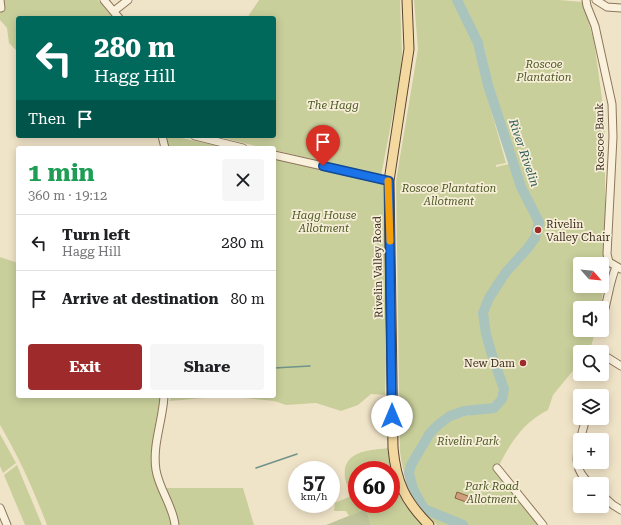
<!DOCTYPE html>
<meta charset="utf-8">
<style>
:root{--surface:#fff;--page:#f6f6f6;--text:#202124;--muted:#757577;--line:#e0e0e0;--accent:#9e2a2b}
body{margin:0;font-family:"Roboto Serif",serif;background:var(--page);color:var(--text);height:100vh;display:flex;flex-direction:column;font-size:15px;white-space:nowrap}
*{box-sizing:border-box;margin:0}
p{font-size:13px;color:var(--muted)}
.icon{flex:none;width:22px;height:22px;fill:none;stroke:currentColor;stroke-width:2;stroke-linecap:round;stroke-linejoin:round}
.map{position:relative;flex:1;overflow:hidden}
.sheet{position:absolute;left:16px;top:146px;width:260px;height:252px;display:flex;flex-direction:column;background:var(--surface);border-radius:4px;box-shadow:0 2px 10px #0003}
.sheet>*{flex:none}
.guide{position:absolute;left:16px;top:16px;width:260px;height:122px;border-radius:4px;box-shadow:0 2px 10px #0003;background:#00695c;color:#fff;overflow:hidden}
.needle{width:26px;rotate:117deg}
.tools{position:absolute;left:573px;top:257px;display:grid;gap:8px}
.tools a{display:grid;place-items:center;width:36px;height:36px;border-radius:4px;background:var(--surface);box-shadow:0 2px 10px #0003;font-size:20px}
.speed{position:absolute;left:288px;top:461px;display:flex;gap:8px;font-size:20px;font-weight:700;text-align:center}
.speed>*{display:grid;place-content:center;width:52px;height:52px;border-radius:50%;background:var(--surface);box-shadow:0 2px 10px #0003;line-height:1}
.speed small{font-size:10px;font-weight:400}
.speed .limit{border:6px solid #d22;background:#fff;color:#111}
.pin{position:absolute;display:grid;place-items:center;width:34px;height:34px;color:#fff;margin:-41px -17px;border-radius:50% 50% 50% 0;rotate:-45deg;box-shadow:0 0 4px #0007}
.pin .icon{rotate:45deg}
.me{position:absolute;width:44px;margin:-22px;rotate:0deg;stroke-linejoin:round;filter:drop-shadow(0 0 3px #0008)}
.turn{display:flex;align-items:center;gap:14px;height:84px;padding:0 12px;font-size:18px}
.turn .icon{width:52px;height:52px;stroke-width:2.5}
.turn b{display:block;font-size:28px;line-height:34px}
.then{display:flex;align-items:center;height:38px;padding:0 12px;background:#0003;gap:8px;font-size:15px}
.round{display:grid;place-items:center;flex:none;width:42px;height:42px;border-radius:4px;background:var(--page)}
.overview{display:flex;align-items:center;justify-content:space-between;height:68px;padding:0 12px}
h1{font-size:24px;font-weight:700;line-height:30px;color:#1e9e55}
.action{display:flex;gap:8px;margin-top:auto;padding:8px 12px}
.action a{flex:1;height:46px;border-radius:4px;background:var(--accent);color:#fff;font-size:16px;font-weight:700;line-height:46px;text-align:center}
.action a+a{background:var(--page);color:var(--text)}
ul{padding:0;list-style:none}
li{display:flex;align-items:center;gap:12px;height:56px;padding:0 12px;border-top:1px solid var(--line)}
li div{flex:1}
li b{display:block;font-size:15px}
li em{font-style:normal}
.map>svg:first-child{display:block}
.green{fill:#c9cf9b;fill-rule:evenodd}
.cemetery{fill:#bfc49a}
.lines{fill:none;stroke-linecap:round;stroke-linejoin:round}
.stream{stroke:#6f938a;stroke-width:1.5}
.river{stroke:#a9c4bc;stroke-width:10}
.building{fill:#cf9f7d;stroke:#8d5f41}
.minor-casing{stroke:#8d765c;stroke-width:9}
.major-casing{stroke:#5b4430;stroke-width:11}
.minor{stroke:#faf1dc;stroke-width:7}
.major{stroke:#f3d9a0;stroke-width:9}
.route-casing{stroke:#114b97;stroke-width:10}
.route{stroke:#1a73e8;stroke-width:7}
.slow{stroke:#f59e0b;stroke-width:7}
.poi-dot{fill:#9e2a2b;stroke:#f7eed8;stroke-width:1.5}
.labels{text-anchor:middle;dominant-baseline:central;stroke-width:3.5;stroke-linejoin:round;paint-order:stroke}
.park-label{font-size:11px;font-style:italic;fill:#4d5a26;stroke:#f7eed8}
.street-label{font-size:11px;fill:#3d2e20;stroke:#f7eed8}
.poi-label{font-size:11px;fill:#3d2e20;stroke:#f7eed8;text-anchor:start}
.water-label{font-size:12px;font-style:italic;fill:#2f5d5a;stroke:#f7eed8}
</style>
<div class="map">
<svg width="621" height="525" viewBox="0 0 621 525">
<rect width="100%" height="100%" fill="#f0e4c8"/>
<g class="green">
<polygon points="0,0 98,0 112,17 111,18 18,18 18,52 9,43 7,28 0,20"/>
<polygon points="259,0 400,0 402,54 400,77 381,176 274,150 274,148 264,148 215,136 274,136 274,18 247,18"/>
<path d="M414 0H456L474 41 484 75H481L506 163 496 165V167L509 164 518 189 537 225 533 238 523 251 509 263 493 284 485 299 480 315 490 363 498 378 500 389 499 395 492 403 488 405 465 408C458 417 438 415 429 430L436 432 443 424 456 418 495 410 504 400 506 388 492 349 485 315 490 299 514 265 529 252 539 236 542 223 523 182 494 92 484 46 461 0H559L583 2 594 41 605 120V270L601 308H580V330H596L591 346 588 352H580V362L553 395 548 410C523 422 508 446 497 470L540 525H437C413 503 404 483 400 451L396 181 418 49ZM580 264H602V286H580Z"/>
<polygon points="166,136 173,136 226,148 168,148"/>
<polygon points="274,159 384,184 387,320 385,395 371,394 358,405 341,411 316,403 286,405 274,401 226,396 170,401 171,396 274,396"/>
<path d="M0 257 18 263V396H161L154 448V478L166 501 162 488H243L254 525H47C34 491 19 457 0 425Z"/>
<polygon points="0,434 16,463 3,473 0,466"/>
<path d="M390 448C393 487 396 496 423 525H371L366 509 349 516 346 511H334L335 503 351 496C349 490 346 484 345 478 341 450 371 450 390 448ZM357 470H391V504H357Z"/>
<polygon points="17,465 42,525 25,525 4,475"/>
</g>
<polygon class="cemetery" points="366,509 371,525 326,525"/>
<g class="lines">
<g class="stream">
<polyline points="274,368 310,366"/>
<polyline points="256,468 297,454"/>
</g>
<polyline class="river" points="457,0 478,43 488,85 521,187 539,222 535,238 527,249 506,272 489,298 483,313 486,334 492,355 504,389 502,399 494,408 464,411 450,416 439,424 430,433 411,465 409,473 413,489 424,509 463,525"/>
</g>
<polygon class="building" points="457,492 468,496 466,502 455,498"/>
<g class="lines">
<g class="minor-casing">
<g id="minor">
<polyline points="0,0 1,8"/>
<polyline points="104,0 119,18"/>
<polyline points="586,0 587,6 595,26 612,104 613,137 607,254 609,262 621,269"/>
<polyline points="596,0 607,7 621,8"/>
<polyline points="114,11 128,0"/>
<polyline points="162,136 165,148"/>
<polyline points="195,136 243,148"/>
<polyline points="274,155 389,181"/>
<path d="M602 319C608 301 609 283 616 267"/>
<polyline points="605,356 621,366"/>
<path d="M164 396C163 420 152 445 156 470 159 489 173 506 175 525"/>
<polyline points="580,440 586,418"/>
<path d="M580 441C575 460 575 470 590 484"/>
<polyline points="497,468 543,525"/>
<polyline points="602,495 613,505 621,510"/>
<polyline points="0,508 7,525"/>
</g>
</g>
<g class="major-casing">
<path id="major" d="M407 0 409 49 389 181 393 448C396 482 405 501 429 525"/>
</g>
<use href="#minor" class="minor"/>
<use href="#major" class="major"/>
</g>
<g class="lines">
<g class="route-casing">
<polyline id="route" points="323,166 389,181 392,416"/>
</g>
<use href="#route" class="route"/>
<polyline class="slow" points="388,181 390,241"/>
</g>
<g class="poi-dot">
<circle cx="538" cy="230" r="4"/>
<circle cx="523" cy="363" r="4"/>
</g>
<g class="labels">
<g class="park-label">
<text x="544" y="64">Roscoe<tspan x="544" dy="13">Plantation</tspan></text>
<text x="333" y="105">The Hagg</text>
<text x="449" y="188">Roscoe Plantation<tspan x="449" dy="13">Allotment</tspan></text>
<text x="324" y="215">Hagg House<tspan x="324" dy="13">Allotment</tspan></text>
<text x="468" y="441">Rivelin Park</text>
<text x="492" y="486">Park Road<tspan x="492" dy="13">Allotment</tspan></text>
</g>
<g class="street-label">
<text transform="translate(600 137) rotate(-91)">Roscoe Bank</text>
<text transform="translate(378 267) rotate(-91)">Rivelin Valley Road</text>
</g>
<g class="poi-label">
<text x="546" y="224">Rivelin<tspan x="546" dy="13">Valley Chair</tspan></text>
<text x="515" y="363" text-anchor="end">New Dam</text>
</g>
<g class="water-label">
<text transform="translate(524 153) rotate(71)">River Rivelin</text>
</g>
</g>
</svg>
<div class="tools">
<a><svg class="needle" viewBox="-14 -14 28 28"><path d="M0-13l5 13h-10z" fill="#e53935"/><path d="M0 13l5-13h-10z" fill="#757577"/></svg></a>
<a><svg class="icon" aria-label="sound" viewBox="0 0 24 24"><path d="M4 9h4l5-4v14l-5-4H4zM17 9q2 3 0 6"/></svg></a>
<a><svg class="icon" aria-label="search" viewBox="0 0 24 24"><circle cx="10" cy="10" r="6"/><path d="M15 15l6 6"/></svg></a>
<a><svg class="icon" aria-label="layers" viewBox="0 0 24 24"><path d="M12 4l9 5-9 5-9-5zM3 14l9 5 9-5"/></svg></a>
<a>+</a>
<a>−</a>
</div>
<div class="speed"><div>57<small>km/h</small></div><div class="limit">60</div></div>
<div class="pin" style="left:323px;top:166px;background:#d93025"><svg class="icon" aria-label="arrive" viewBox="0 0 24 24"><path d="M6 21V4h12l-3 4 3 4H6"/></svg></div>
<svg class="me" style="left:392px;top:416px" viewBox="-20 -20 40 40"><circle r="19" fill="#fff"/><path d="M0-13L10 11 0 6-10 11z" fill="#1a73e8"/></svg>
<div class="guide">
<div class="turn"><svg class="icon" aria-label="left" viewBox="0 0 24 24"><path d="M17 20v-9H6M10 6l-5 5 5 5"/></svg><div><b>280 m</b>Hagg Hill</div></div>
<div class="then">Then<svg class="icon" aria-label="arrive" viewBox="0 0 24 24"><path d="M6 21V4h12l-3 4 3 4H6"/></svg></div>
</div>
<section class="sheet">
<div class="overview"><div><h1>1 min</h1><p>360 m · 19:12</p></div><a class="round"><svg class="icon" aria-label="close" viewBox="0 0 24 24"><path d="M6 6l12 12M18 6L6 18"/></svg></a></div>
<ul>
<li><svg class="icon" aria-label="left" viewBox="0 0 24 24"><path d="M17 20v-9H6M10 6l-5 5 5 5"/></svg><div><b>Turn left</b><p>Hagg Hill</p></div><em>280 m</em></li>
<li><svg class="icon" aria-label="arrive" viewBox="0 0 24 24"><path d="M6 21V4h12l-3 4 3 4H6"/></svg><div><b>Arrive at destination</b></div><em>80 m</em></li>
</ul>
<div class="action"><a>Exit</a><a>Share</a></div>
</section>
</div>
